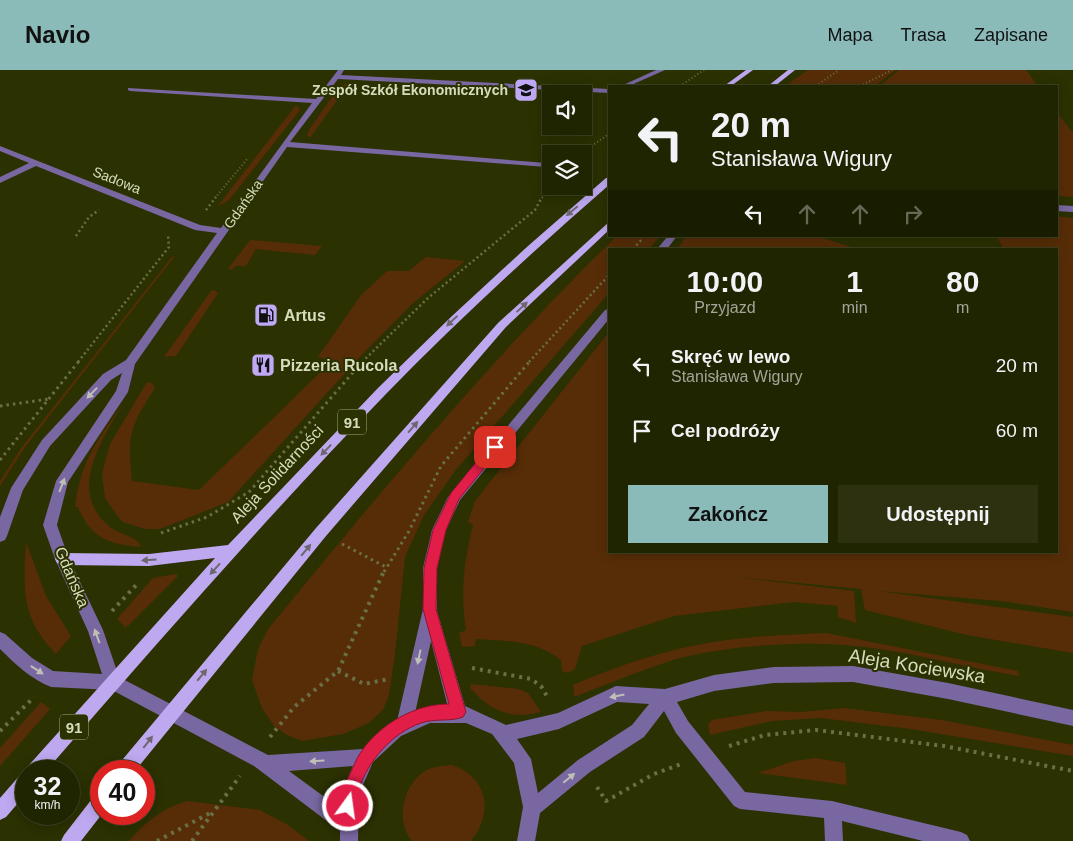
<!DOCTYPE html>
<html lang="pl">
<meta charset="utf-8">
<style>
:root{--surface:#202501;--page:#2d3110;--text:#f1f3f6;--muted:#a2a599;--line:#3d4223;--accent:#8bbbb9}
body{margin:0;font-family:Arial,sans-serif;background:var(--page);color:var(--text);height:100vh;display:flex;flex-direction:column;font-size:19px;white-space:nowrap}
*{box-sizing:border-box;margin:0}
p{font-size:16px;color:var(--muted)}
.icon{flex:none;width:28px;height:28px;fill:none;stroke:currentColor;stroke-width:2;stroke-linecap:round;stroke-linejoin:round}
.map{position:relative;flex:1;overflow:hidden}
.sheet{position:absolute;left:608px;top:178px;width:450px;height:305px;display:flex;flex-direction:column;background:var(--surface);border-radius:0px;box-shadow:0 2px 12px #0003,0 0 0 1px var(--line)}
.sheet>*{flex:none}
.hud{position:absolute;left:608px;top:15px;width:450px;height:152px;border-radius:0px;box-shadow:0 2px 12px #0003,0 0 0 1px var(--line);background:#202501;color:var(--text);overflow:hidden}
.controls{position:absolute;left:542px;top:15px;display:grid;gap:10px}
.controls a{display:grid;place-items:center;width:50px;height:50px;border-radius:0px;background:var(--surface);box-shadow:0 2px 12px #0003,0 0 0 1px var(--line);font-size:25px}
.speed{position:absolute;left:15px;top:690px;display:flex;gap:10px;font-size:25px;font-weight:700;text-align:center}
.speed>*{display:grid;place-content:center;width:65px;height:65px;border-radius:50%;background:var(--surface);box-shadow:0 2px 12px #0003,0 0 0 1px var(--line);line-height:1}
.speed small{font-size:12px;font-weight:400}
.speed .limit{border:8px solid #d22;background:#fff;color:#111}
.pin{position:absolute;display:grid;place-items:center;width:42px;height:42px;color:#fff;margin:-21px;border-radius:10px;box-shadow:0 2px 8px #0006}
.me{position:absolute;width:55px;margin:-28px;rotate:14deg;stroke-linejoin:round;filter:drop-shadow(0 0 4px #0008)}
.turn{display:flex;align-items:center;gap:18px;height:105px;padding:0 20px;font-size:22px}
.turn .icon{width:65px;height:65px;stroke-width:2.5}
.turn b{display:block;font-size:35px;line-height:42px}
.lanes{display:flex;align-items:center;height:48px;padding:0 20px;background:#0003;justify-content:center;gap:25px;direction:ltr}
.lanes .off{opacity:.35}
.eta{display:flex;justify-content:space-evenly;align-items:center;height:85px;text-align:center}
.eta b{font-size:30px;font-weight:700;line-height:35px}
.action{display:flex;gap:10px;margin-top:auto;padding:10px 20px}
.action a{flex:1;height:58px;border-radius:0px;background:var(--accent);color:#111;font-size:20px;font-weight:700;line-height:58px;text-align:center}
.action a+a{background:var(--page);color:var(--text)}
ul{padding:0;list-style:none}
li{display:flex;align-items:center;gap:15px;height:65px;padding:0 20px}
li div{flex:1}
li b{display:block;font-size:19px}
li em{font-style:normal}
header{display:flex;align-items:center;gap:30px;box-sizing:border-box;height:70px;padding:0 25px;background:var(--accent);color:#111}
header strong{font-size:24px}
nav{display:flex;gap:28px;margin-inline-start:auto;font-size:18px}
.map>svg:first-child{display:block}
.green{fill:#572d07}
.lines{fill:none;stroke-linecap:round;stroke-linejoin:round}
.path-far3{stroke:#6a7046;stroke-width:2;stroke-dasharray:1 2.5;stroke-linecap:butt}
.path-far2{stroke:#6a7046;stroke-width:2.5;stroke-dasharray:2 3;stroke-linecap:butt}
.path-far1{stroke:#6a7046;stroke-width:3;stroke-dasharray:2.5 4;stroke-linecap:butt}
.path{stroke:#6a7046;stroke-width:4;stroke-dasharray:3 5;stroke-linecap:butt}
.minor{fill:#7867a1;fill-rule:evenodd}
.major{fill:#bea9f1;fill-rule:evenodd}
.oneway{fill:#6d676d}
.oneway2{fill:#bec0b6}
.route{fill:#e11d48;stroke:#92132f}
.labels{text-anchor:middle;dominant-baseline:central;stroke-width:4;stroke-linejoin:round;paint-order:stroke}
.far-poi-label{font-size:14px;font-weight:bold;fill:#d6ddbd;stroke:#2b3101;text-anchor:end}
.far-street-label{font-size:14px;fill:#d6ddbd;stroke:#2b3101}
.shield{fill:#2b3101;stroke:#a3a985;stroke-width:1}
.shield-label{font-size:15px;font-weight:bold;fill:#d6ddbd}
.poi-label{font-size:16px;font-weight:bold;fill:#d6ddbd;stroke:#2b3101;text-anchor:start}
.street-label{font-size:16px;fill:#d6ddbd;stroke:#2b3101}
.near-street-label{font-size:19px;fill:#d6ddbd;stroke:#2b3101}
</style>
<header>
<strong>Navio</strong>
<nav><a>Mapa</a><a>Trasa</a><a>Zapisane</a></nav>
</header>
<div class="map">
<svg width="1073" height="771" viewBox="0 0 1073 771">
<rect width="100%" height="100%" fill="#2b3101"/>
<g class="green">
<polygon points="808,0 896,0 875,16 785,16"/>
<polygon points="899,0 1026,0 1038,16 879,16"/>
<polygon points="350,12 310,68 307,65 309,60 339,17"/>
<polygon points="296,35 300,40 229,130 217,137"/>
<polygon points="1056,41 1073,63 1073,127 1056,126"/>
<path d="M1056 146 1073 148V542L1001 531 878 521 1073 547V583L967 565 865 540 861 519 735 507 854 521 856 553 838 547V536L794 532 674 546 582 576 575 599 568 603 562 601 561 590C535 570 507 571 476 569L475 576 462 577 459 563 466 560C460 523 464 491 473 455L468 452 475 431 609 262V481H1056V179H1003L997 166H1056Z"/>
<path d="M617 166H660L649 179H609V223L455 401 424 445 405 487 395 584 389 625 383 640 369 653 343 664 302 671 287 665 274 656 262 638 252 610 258 579 268 559C379 424 491 288 617 166Z"/>
<polygon points="687,166 816,166 858,179 677,179"/>
<polygon points="250,170 322,176 315,185 256,179 246,196 235,196 232,200 228,199"/>
<polygon points="175,186 25,377 0,416 0,411 22,377 172,187"/>
<path d="M426 187 465 191 412 234 357 290 228 432 160 459H145L123 452 118 447 105 428 102 404 110 374 147 312 152 313 155 318C130 357 127 364 132 411L199 420 332 291 318 287 361 225 387 201H409Z"/>
<polygon points="214,220 218,223 176,286 164,287 211,221"/>
<path d="M124 332C102 370 64 424 113 459 122 465 138 467 141 477 109 474 91 469 78 437H75C81 389 98 370 124 332Z"/>
<path d="M26 472 46 526 71 566 56 584C21 548 23 519 26 472Z"/>
<polygon points="176,504 178,506 126,558 117,549 153,508"/>
<path d="M826 563 1018 601 1019 606C956 596 887 575 824 574 777 573 719 577 673 590 640 601 607 614 574 627L573 615C603 602 635 590 667 582 718 568 773 565 826 563Z"/>
<path d="M471 614 519 619 528 623 541 642C510 650 491 641 470 618Z"/>
<polygon points="41,632 50,639 0,696 0,678"/>
<polygon points="844,638 941,650 1073,675 1073,686 911,659 821,648 772,651 710,665 708,654 712,650 767,641 801,642"/>
<polygon points="815,688 845,693 847,715 758,703 794,691"/>
<path d="M452 695C488 707 494 743 471 771H412C395 750 403 715 425 701 434 696 443 696 452 695Z"/>
<path d="M187 731 260 740 288 755 309 771H129C145 752 163 738 187 731Z"/>
</g>
<g class="lines">
<g class="path-far3">
<polyline points="680,16 704,0"/>
<polyline points="816,16 839,0"/>
<polyline points="860,16 892,0"/>
<polyline points="580,84 609,64"/>
<polyline points="215,128 248,88"/>
<polyline points="542,128 551,112"/>
</g>
<g class="path-far2">
<polyline points="206,140 216,127"/>
<polyline points="76,166 89,147 99,140"/>
<polyline points="633,179 643,168"/>
<polyline points="78,292 169,177 168,166"/>
<polyline points="362,292 428,228 535,140 542,127"/>
<polyline points="529,292 609,205"/>
</g>
<g class="path-far1">
<polyline points="0,336 49,329"/>
<polyline points="0,390 79,291"/>
<polyline points="161,463 207,447 249,422 363,291"/>
<polyline points="342,474 386,497"/>
<polyline points="384,502 409,461 441,396 530,291"/>
</g>
<g class="path">
<polyline points="112,541 138,513"/>
<polyline points="472,598 531,609 541,616 548,628"/>
<polyline points="338,601 364,614 389,609"/>
<polyline points="0,661 34,627"/>
<polyline points="270,667 294,637 338,601 384,501"/>
<polyline points="729,676 765,665 816,660 944,676 1073,701"/>
<polyline points="597,717 606,731 654,704 681,694"/>
<polyline points="157,771 212,742"/>
<polyline points="192,771 240,706"/>
</g>
<g class="minor">
<path d="M338 0H344L341 5 609 19V23L338 9 290 72 546 93 550 95 546 97 287 77 135 294 128 322 68 412 57 455 69 489 103 560 119 607 268 685 363 679 389 654 397 651 423 539V498L432 460 448 427 605 240 609 239V249L460 430 446 460 437 498V541L465 636 506 655 558 643 616 616 665 619 714 605 774 597 853 596 948 613 1073 640V656L948 629 853 612 774 613 714 621 677 632 688 651 745 722 832 731 961 762 967 765 970 771H923L842 751 843 771H825L824 748 740 739 734 736 676 663 664 641 644 667 590 702 540 743 535 771H517L523 737 514 693 492 664 466 653H430L401 666 373 692 359 724 358 771H340V761L254 696 112 620 51 617C31 609 15 594 0 579V562L5 564 32 588 53 601 102 604 88 561 55 489 43 455 56 411 116 321 122 303 111 310 50 376 23 420 7 466 5 470 0 472V447L11 418 42 370 103 304 126 290 217 163 195 160 36 96 0 113V107L29 93 0 81V76L200 155 221 158 312 33 130 21 128 20V18L316 29ZM431 571 448 637H430L415 643ZM617 632 649 634 632 655 578 690 538 723 531 689 517 669 559 659ZM353 696 341 724V739L289 701Z"/>
<polygon points="656,0 665,0 629,16 621,16"/>
<polygon points="1056,135 1073,136 1073,142 1056,141"/>
<polygon points="668,166 677,166 667,179 657,179"/>
</g>
<g class="major">
<polygon points="746,0 753,0 731,16 724,16"/>
<polygon points="788,0 795,0 775,16 768,16"/>
<path d="M606 108H609V115C532 182 457 251 385 325 268 446 157 573 46 701H27L29 695 215 488 149 496 62 495 57 493 55 489 57 485 62 483 149 484 228 475 378 318 452 246 528 176Z"/>
<polygon points="609,152 609,160 506,257 326,466 135,701 116,701 118,695 316,458 498,253"/>
<polygon points="26,702 26,724 6,747 0,750 0,728 20,705"/>
<polygon points="101,722 102,744 81,771 61,771 64,765 95,725"/>
</g>
</g>
<defs><path id="oneway-solid" d="M-6-.8H1V-3.2L6.5 0L1 3.2V.8H-6Z" transform="scale(1.25)"/></defs>
<g class="oneway">
<use href="#oneway-solid" transform="translate(572 141) rotate(140)"/>
<use href="#oneway-solid" transform="translate(522 237) rotate(-43)"/>
<use href="#oneway-solid" transform="translate(452 251) rotate(137)"/>
<use href="#oneway-solid" transform="translate(413 357) rotate(-49)"/>
<use href="#oneway-solid" transform="translate(326 380) rotate(134)"/>
<use href="#oneway-solid" transform="translate(306 480) rotate(-50)"/>
<use href="#oneway-solid" transform="translate(149 490) rotate(177)"/>
<use href="#oneway-solid" transform="translate(215 499) rotate(132)"/>
<use href="#oneway-solid" transform="translate(202 605) rotate(-50)"/>
<use href="#oneway-solid" transform="translate(148 672) rotate(-52)"/>
</g>
<g class="oneway2">
<use href="#oneway-solid" transform="translate(92 323) rotate(134)"/>
<use href="#oneway-solid" transform="translate(62 415) rotate(-69)"/>
<use href="#oneway-solid" transform="translate(97 566) rotate(-110)"/>
<use href="#oneway-solid" transform="translate(419 587) rotate(102)"/>
<use href="#oneway-solid" transform="translate(37 600) rotate(33)"/>
<use href="#oneway-solid" transform="translate(617 626) rotate(169)"/>
<use href="#oneway-solid" transform="translate(317 691) rotate(176)"/>
<use href="#oneway-solid" transform="translate(569 708) rotate(-40)"/>
</g>
<path class="route" d="M495 373 501 377 499 380 459 429 446 460 437 498 436 539 466 642 463 647C451 652 435 648 421 653 392 663 368 691 359 719 357 727 357 735 354 742L348 744 343 742C338 730 344 717 349 706 353 698 356 689 361 682 380 654 415 634 449 634L423 539 424 498 433 460 451 423 491 374Z"/>
<defs>
<g id="school-square" transform="scale(1.25)"><rect x="-9" y="-9" width="18" height="18" rx="4" fill="#bfa9f4" stroke="#2b3101"/><path d="M0-5L7-2L0 1L-7-2ZM-4 1L0 2.5L4 1V4Q0 6-4 4Z" fill="#111"/></g>
<g id="fuel-square" transform="scale(1.25)"><rect x="-9" y="-9" width="18" height="18" rx="4" fill="#bfa9f4" stroke="#2b3101"/><path d="M-5.5-6h7V0h2V4h1.3V-2.5L3-4.5l.8-.8L6-3V5H2.5V1h-1V6h-7ZM-4.2-4.7v3.2H.2V-4.7Z" fill="#111"/></g>
<g id="restaurant-square" transform="scale(1.25)"><rect x="-9" y="-9" width="18" height="18" rx="4" fill="#bfa9f4" stroke="#2b3101"/><path d="M-5-6h1v4h1v-4h1v4h1v-4h1v5L-1.5 .5V6h-2V.5L-5-1ZM5-6V6H3V1.5H1.5Q1.5-4 5-6Z" fill="#111"/></g>
</defs>
<g fill-rule="evenodd">
<use href="#school-square" x="526" y="20"/>
<use href="#fuel-square" x="266" y="245"/>
<use href="#restaurant-square" x="263" y="295"/>
</g>
<g class="labels">
<g class="far-poi-label">
<text x="508" y="20">Zespół Szkół Ekonomicznych</text>
</g>
<g class="far-street-label">
<text transform="translate(117 110) rotate(22)">Sadowa</text>
<text transform="translate(243 134) rotate(-55)">Gdańska</text>
</g>
<g class="shield">
<rect x="338" y="339.5" width="28" height="25" rx="4"/>
<rect x="60" y="644.5" width="28" height="25" rx="4"/>
</g>
<g class="shield-label">
<text x="352" y="352">91</text>
<text x="74" y="657">91</text>
</g>
<g class="poi-label">
<text x="284" y="245">Artus</text>
<text x="280" y="295">Pizzeria Rucola</text>
</g>
<g class="street-label">
<text transform="translate(277 404) rotate(-47)">Aleja Solidarności</text>
<text transform="translate(72 507) rotate(67)">Gdańska</text>
</g>
<g class="near-street-label">
<text transform="translate(917 596) rotate(9)">Aleja Kociewska</text>
</g>
</g>
</svg>
<div class="controls">
<a><svg class="icon" aria-label="sound" viewBox="0 0 24 24"><path d="M4 9h4l5-4v14l-5-4H4zM17 9q2 3 0 6"/></svg></a>
<a><svg class="icon" aria-label="layers" viewBox="0 0 24 24"><path d="M12 4l9 5-9 5-9-5zM3 14l9 5 9-5"/></svg></a>
</div>
<div class="speed"><div>32<small>km/h</small></div><div class="limit">40</div></div>
<div class="pin" style="left:495px;top:377px;background:#d93025"><svg class="icon" aria-label="arrive" viewBox="0 0 24 24"><path d="M6 21V4h12l-3 4 3 4H6"/></svg></div>
<svg class="me" style="left:348px;top:736px" viewBox="-20 -20 40 40"><circle r="17" fill="#e11d48" stroke="#fff" stroke-width="3"/><path d="M0-11L8 9 0 5-8 9z" fill="#fff"/></svg>
<div class="hud">
<div class="turn"><svg class="icon" aria-label="left" viewBox="0 0 24 24"><path d="M17 20v-9H6M10 6l-5 5 5 5"/></svg><div><b>20 m</b>Stanisława Wigury</div></div>
<div class="lanes"><svg class="icon" aria-label="left" viewBox="0 0 24 24"><path d="M17 20v-9H6M10 6l-5 5 5 5"/></svg><svg class="icon off" aria-label="ahead" viewBox="0 0 24 24"><path d="M12 20V5M6 11l6-6 6 6"/></svg><svg class="icon off" aria-label="ahead" viewBox="0 0 24 24"><path d="M12 20V5M6 11l6-6 6 6"/></svg><svg class="icon off" aria-label="right" viewBox="0 0 24 24"><path d="M7 20v-9h11M14 6l5 5-5 5"/></svg></div>
</div>
<section class="sheet">
<div class="eta">
<div><b>10:00</b><p>Przyjazd</p></div>
<div><b>1</b><p>min</p></div>
<div><b>80</b><p>m</p></div>
</div>
<ul>
<li><svg class="icon" aria-label="left" viewBox="0 0 24 24"><path d="M17 20v-9H6M10 6l-5 5 5 5"/></svg><div><b>Skręć w lewo</b><p>Stanisława Wigury</p></div><em>20 m</em></li>
<li><svg class="icon" aria-label="arrive" viewBox="0 0 24 24"><path d="M6 21V4h12l-3 4 3 4H6"/></svg><div><b>Cel podróży</b></div><em>60 m</em></li>
</ul>
<div class="action"><a>Zakończ</a><a>Udostępnij</a></div>
</section>
</div>
